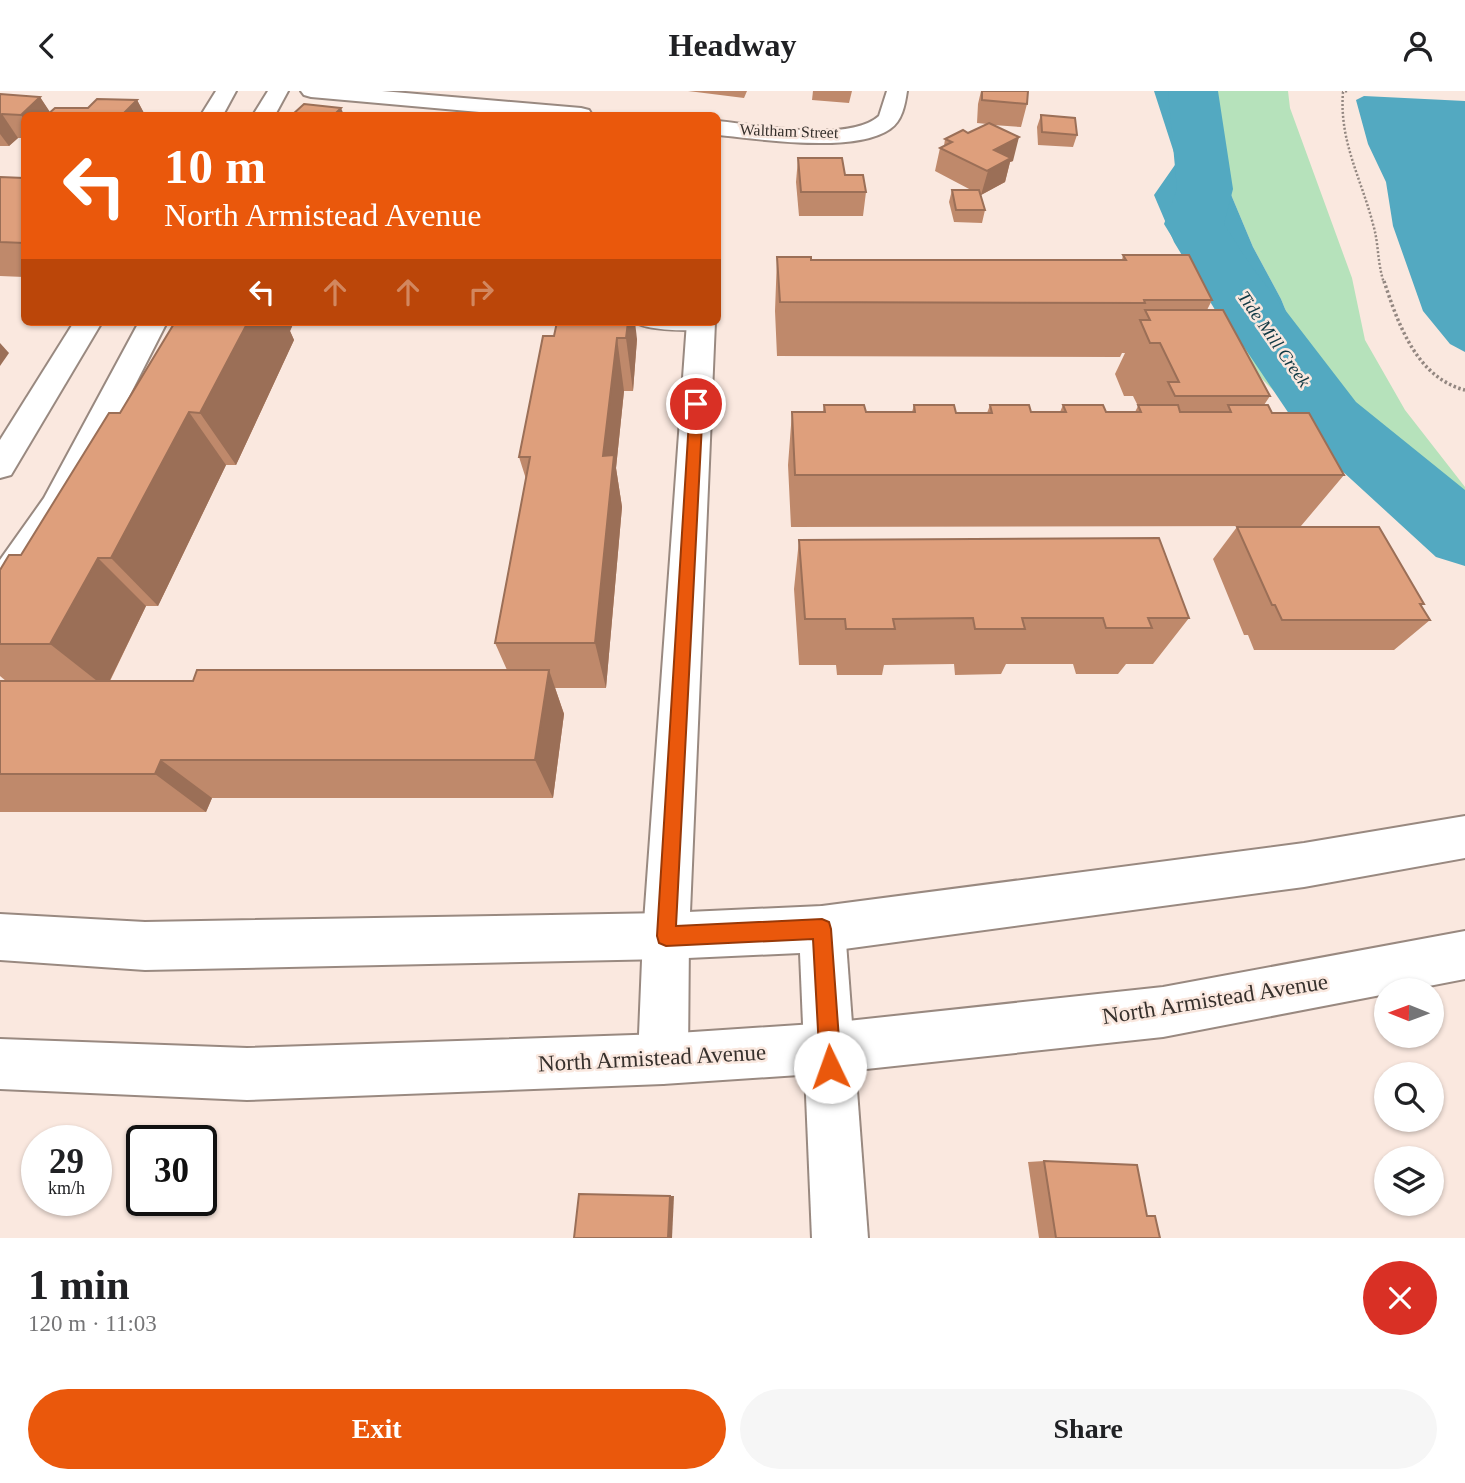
<!DOCTYPE html>
<meta charset="utf-8">
<style>
:root{--surface:#fff;--page:#f6f6f6;--text:#202124;--muted:#757577;--accent:#ea580c}
body{margin:0;font-family:"Times New Roman",serif;background:var(--page);color:var(--text);height:100vh;display:flex;flex-direction:column;font-size:26px;white-space:nowrap}
*{box-sizing:border-box;margin:0}
p{font-size:23px;color:var(--muted)}
.icon{flex:none;width:38px;height:38px;fill:none;stroke:currentColor;stroke-width:2;stroke-linecap:round;stroke-linejoin:round}
.map{position:relative;height:1147px;overflow:hidden}
.drawer{display:flex;flex-direction:column;background:var(--surface);flex:1}
.drawer>*{flex:none}
.banner{position:absolute;left:21px;top:21px;width:700px;height:214px;border-radius:10px;box-shadow:0 2px 5px #0004;background:#ea580c;color:#fff;overflow:hidden}
.needle{width:46px;rotate:271deg}
.fabs{position:absolute;left:1374px;top:887px;display:grid;gap:14px}
.fabs a{display:grid;place-items:center;width:70px;height:70px;border-radius:50%;background:var(--surface);box-shadow:0 2px 5px #0004;font-size:35px}
.speed{position:absolute;left:21px;top:1034px;display:flex;gap:14px;font-size:35px;font-weight:700;text-align:center}
.speed>*{display:grid;place-content:center;width:91px;height:91px;border-radius:50%;background:var(--surface);box-shadow:0 2px 5px #0004;line-height:1}
.speed small{font-size:18px;font-weight:400}
.speed .limit{border:4px solid #111;border-radius:10px;background:#fff;color:#111}
.pin{position:absolute;display:grid;place-items:center;width:60px;height:60px;color:#fff;margin:-30px;border:4px solid #fff;border-radius:50%;box-shadow:0 2px 7px #0007}
.me{position:absolute;width:77px;margin:-38px;rotate:357deg;stroke-linejoin:round;filter:drop-shadow(0 0 5px #0008)}
.turn{display:flex;align-items:center;gap:24px;height:147px;padding:0 28px;font-size:32px}
.turn .icon{width:91px;height:91px;stroke-width:2.5}
.turn b{display:block;font-size:49px;line-height:60px}
.lanes{display:flex;align-items:center;height:66px;padding:0 28px;background:#0003;justify-content:center;gap:35px;direction:ltr}
.lanes .off{opacity:.35}
.round{display:grid;place-items:center;flex:none;width:74px;height:74px;border-radius:37px;background:var(--page)}
.summary{display:flex;align-items:center;justify-content:space-between;height:119px;padding:0 28px}
h1{font-size:42px;font-weight:700;line-height:52px}
.button{display:flex;gap:14px;margin-top:auto;padding:14px 28px}
.button a{flex:1;height:80px;border-radius:42px;background:var(--accent);color:#fff;font-size:28px;font-weight:700;line-height:80px;text-align:center}
.button a+a{background:var(--page);color:var(--text)}
header{display:flex;justify-content:space-between;align-items:center;height:91px;padding:0 28px;background:var(--surface);font-size:32px;font-weight:700}
.map>svg:first-child{display:block}
.green{fill:#b6e2bb}
.water{fill:#53a9c1}
.lines{fill:none;stroke-linecap:round;stroke-linejoin:round}
.river{fill:#53a9c1;fill-rule:evenodd}
.lane-casing{stroke:#998980;stroke-width:3}
.street-casing{stroke:#998980;stroke-width:4}
.secondary-casing{stroke:#998980;stroke-width:4}
.path-far1{stroke:#938781;stroke-width:2.5;stroke-dasharray:2 2;stroke-linecap:butt}
.path{stroke:#938781;stroke-width:3.5;stroke-dasharray:2.5 2.5;stroke-linecap:butt}
.lane{fill:#fff;fill-rule:evenodd}
.street{fill:#fff;fill-rule:evenodd}
.secondary{fill:#fff;fill-rule:evenodd}
.wall{fill:#bf896b}
.shaded-wall{fill:#9b6f57}
.building{fill:#de9f7c;stroke:#9b6f57;stroke-width:2}
.route{fill:#ea580c;stroke:#983908;stroke-width:2}
.labels{text-anchor:middle;dominant-baseline:central;stroke-width:5;stroke-linejoin:round;paint-order:stroke}
.far-street-label{font-size:16px;fill:#36302c;stroke:#fae8df}
.far-water-label{font-size:18px;font-style:italic;fill:#113944;stroke:#fae8df}
.near-street-label{font-size:23px;fill:#36302c;stroke:#fae8df}
</style>
<header><svg class="icon" aria-label="back" viewBox="0 0 24 24"><path d="M15 5l-7 7 7 7"/></svg>Headway<svg class="icon" aria-label="person" viewBox="0 0 24 24"><circle cx="12" cy="8" r="4"/><path d="M4 21q1-7 8-7t8 7"/></svg></header>
<div class="map">
<svg width="1465" height="1147" viewBox="0 0 1465 1147">
<rect width="100%" height="100%" fill="#fae8df"/>
<polygon class="green" points="1213,0 1288,0 1290,17 1352,187 1365,249 1405,319 1465,396 1465,475 1349,374 1262,288 1223,232 1329,326 1281,208 1253,156 1222,82"/>
<g class="water">
<polygon points="1154,0 1213,0 1222,82 1253,156 1281,208 1330,328 1223,232 1174,151 1154,104 1177,71"/>
<polygon points="1364,5 1465,10 1465,261 1450,253 1423,220 1393,135 1386,91 1368,53 1356,9"/>
</g>
<g class="lines">
<polygon class="river" points="1168,0 1218,0 1233,98 1224,133 1249,172 1356,311 1465,399 1465,475 1436,466 1304,345 1194,182 1164,133 1177,98"/>
<g class="lane-casing">
<path id="lane" d="M635 231H705L709 235C702 243 642 239 635 231Z"/>
</g>
<g class="street-casing">
<g id="street">
<polygon points="216,0 236,0 223,24 201,24"/>
<polygon points="268,0 288,0 275,24 253,24"/>
<polygon points="301,0 382,0 581,17 589,19 592,24 514,24 311,6 304,4"/>
<path d="M887 0H907C905 14 902 30 890 38 854 63 760 48 718 44V30C756 34 849 52 879 25Z"/>
<polygon points="74,231 102,231 11,384 0,387 0,349"/>
<polygon points="139,231 167,231 74,414 13,507 0,511 0,469 44,407"/>
<polygon points="687,231 715,231 689,845 688,968 681,986 663,993 645,986 638,968 643,845"/>
<polygon points="822,815 838,822 845,838 868,1147 812,1147 799,838 806,822"/>
</g>
</g>
<g class="secondary-casing">
<g id="secondary">
<polygon points="1465,725 1465,767 1304,796 822,861 666,868 145,879 0,869 0,823 145,831 666,822 822,815 1304,752"/>
<polygon points="1465,840 1465,888 1403,900 1386,900 1386,903 1163,946 829,982 663,993 247,1009 0,998 0,948 247,957 663,943 829,932 1163,896"/>
</g>
</g>
<path class="path-far1" d="M1347 0 1343 1C1339 50 1361 87 1373 133 1379 153 1377 171 1384 192"/>
<path class="path" d="M1384 190C1398 233 1417 287 1465 299"/>
<use href="#lane" class="lane"/>
<use href="#street" class="street"/>
<use href="#secondary" class="secondary"/>
</g>
<g class="wall">
<polygon points="688,0 747,0 744,7"/>
<polygon points="813,0 852,0 849,12 812,9"/>
<polygon points="981,0 1028,0 1027,13 1021,36 993,34 1013,70 1010,71 1005,91 981,104 985,119 982,132 954,131 949,111 952,99 971,99 935,80 940,57 944,55 945,48 968,42 987,33 977,32 978,13"/>
<polygon points="0,3 40,6 50,22 88,17 137,9 145,24 24,24 24,47 18,47 9,55 0,55"/>
<polygon points="1041,24 1077,44 1073,56 1038,54 1037,36"/>
<polygon points="798,67 845,84 866,101 863,125 799,125 796,91"/>
<polygon points="0,86 24,87 24,186 0,185"/>
<polygon points="1123,164 1212,209 1207,219 1270,305 1264,314 1344,384 1301,435 791,436 788,374 792,321 823,321 824,314 866,321 912,321 914,314 956,322 987,322 990,314 1031,321 1060,321 1063,314 1106,321 1135,321 1138,315 1133,305 1124,305 1115,283 1125,262 1122,262 1120,266 777,265 775,220 777,166 811,169 1122,169"/>
<polygon points="175,231 294,231 290,240 294,249 236,374 226,374 158,515 146,515 110,590 193,590 507,579 495,552 526,388 519,366 554,245 557,231 637,248 633,300 624,300 616,377 622,416 606,597 555,597 564,623 553,707 212,707 206,721 0,721 0,590 6,590 0,585 0,479 21,464 120,322"/>
<polygon points="1237,436 1424,513 1421,515 1430,529 1394,559 1254,559 1248,544 1244,544 1213,468"/>
<polygon points="799,449 1189,527 1153,573 1126,573 1118,583 1076,583 1073,573 1006,573 1001,583 955,584 954,573 884,574 882,584 837,584 836,574 799,574 794,498"/>
<polygon points="1044,1070 1147,1124 1160,1147 1039,1147 1028,1071"/>
</g>
<g class="shaded-wall">
<polygon points="40,6 52,24 24,24 24,28 21,24"/>
<polygon points="137,9 145,24 122,24"/>
<polygon points="341,17 344,24 334,24"/>
<polygon points="2,23 18,47 9,55 0,43 0,25"/>
<polygon points="1019,46 1013,70 1010,71 1005,91 981,104 994,59"/>
<polygon points="248,231 294,231 290,240 294,249 236,374 200,322"/>
<polygon points="628,231 635,231 637,248 633,300 626,247"/>
<polygon points="617,247 624,300 616,377 622,416 606,597 595,552 603,365"/>
<polygon points="0,252 9,262 0,275"/>
<polygon points="189,321 226,374 158,515 111,467"/>
<polygon points="98,467 146,515 106,597 50,553"/>
<polygon points="549,579 564,623 553,707 535,669"/>
<polygon points="161,669 212,707 206,721 155,683"/>
<polygon points="670,1105 674,1105 672,1147 668,1147"/>
</g>
<g class="building">
<polygon points="982,0 1028,0 1027,13 982,9"/>
<polygon points="0,3 40,6 21,24 2,23 0,25"/>
<polygon points="97,8 137,9 122,24 47,24 55,17 88,17"/>
<polygon points="304,13 341,17 334,24 292,24"/>
<polygon points="403,23 420,24 401,24"/>
<polygon points="1041,24 1075,27 1077,44 1042,41"/>
<polygon points="989,32 1019,46 994,59 1011,67 987,80 940,57 952,51 945,48 963,39 968,42"/>
<polygon points="798,67 842,67 845,84 863,84 866,101 801,101"/>
<polygon points="0,86 24,87 24,152 0,151"/>
<polygon points="952,99 979,99 985,119 956,119"/>
<polygon points="1123,164 1189,164 1212,209 1144,209 1145,212 780,211 777,166 811,166 811,169 1126,169"/>
<polygon points="1145,219 1223,219 1270,305 1175,305 1168,291 1179,291 1160,252 1150,252 1140,229 1150,229"/>
<polygon points="175,231 248,231 200,322 189,321 111,467 98,467 50,553 0,553 0,479 9,464 21,464 109,322 120,322"/>
<polygon points="557,231 628,231 626,247 617,247 603,365 614,364 595,552 495,552 530,366 519,366 543,245 554,245"/>
<polygon points="824,314 864,314 866,321 915,321 914,314 954,314 956,322 992,322 990,314 1029,314 1031,321 1066,321 1063,314 1103,314 1106,321 1141,321 1138,314 1178,314 1180,321 1231,321 1228,314 1268,314 1272,322 1309,322 1344,384 795,384 792,321 825,321"/>
<polygon points="1237,436 1379,436 1424,513 1420,513 1430,529 1282,529 1275,514 1272,514"/>
<polygon points="1159,447 1189,527 1148,527 1152,537 1106,537 1103,527 1022,527 1025,538 975,538 973,527 893,528 895,538 846,538 845,528 805,528 799,449"/>
<polygon points="197,579 549,579 535,669 161,669 155,683 0,683 0,590 193,590"/>
<polygon points="1044,1070 1137,1074 1147,1125 1155,1125 1160,1147 1056,1147"/>
<polygon points="579,1103 670,1105 668,1147 574,1147"/>
</g>
<polygon class="route" points="696,309 703,313 676,835 822,828 829,831 831,838 841,976 838,984 830,987 823,984 820,976 813,848 666,855 659,852 657,845 690,313"/>
<g class="labels">
<g class="far-street-label">
<text transform="translate(789 40) rotate(2)">Waltham Street</text>
</g>
<g class="far-water-label">
<text transform="translate(1274 248) rotate(55)">Tide Mill Creek</text>
</g>
<g class="near-street-label">
<text transform="translate(1215 908) rotate(-9)">North Armistead Avenue</text>
<text transform="translate(652 967) rotate(-3)">North Armistead Avenue</text>
</g>
</g>
</svg>
<div class="fabs">
<a><svg class="needle" viewBox="-14 -14 28 28"><path d="M0-13l5 13h-10z" fill="#e53935"/><path d="M0 13l5-13h-10z" fill="#757577"/></svg></a>
<a><svg class="icon" aria-label="search" viewBox="0 0 24 24"><circle cx="10" cy="10" r="6"/><path d="M15 15l6 6"/></svg></a>
<a><svg class="icon" aria-label="layers" viewBox="0 0 24 24"><path d="M12 4l9 5-9 5-9-5zM3 14l9 5 9-5"/></svg></a>
</div>
<div class="speed"><div>29<small>km/h</small></div><div class="limit">30</div></div>
<div class="pin" style="left:696px;top:313px;background:#d93025"><svg class="icon" aria-label="arrive" viewBox="0 0 24 24"><path d="M6 21V4h12l-3 4 3 4H6"/></svg></div>
<svg class="me" style="left:830px;top:976px" viewBox="-20 -20 40 40"><circle r="19" fill="#fff"/><path d="M0-13L10 11 0 6-10 11z" fill="#ea580c"/></svg>
<div class="banner">
<div class="turn"><svg class="icon" aria-label="left" viewBox="0 0 24 24"><path d="M17 20v-9H6M10 6l-5 5 5 5"/></svg><div><b>10 m</b>North Armistead Avenue</div></div>
<div class="lanes"><svg class="icon" aria-label="left" viewBox="0 0 24 24"><path d="M17 20v-9H6M10 6l-5 5 5 5"/></svg><svg class="icon off" aria-label="ahead" viewBox="0 0 24 24"><path d="M12 20V5M6 11l6-6 6 6"/></svg><svg class="icon off" aria-label="ahead" viewBox="0 0 24 24"><path d="M12 20V5M6 11l6-6 6 6"/></svg><svg class="icon off" aria-label="right" viewBox="0 0 24 24"><path d="M7 20v-9h11M14 6l5 5-5 5"/></svg></div>
</div>
</div>
<section class="drawer">
<div class="summary"><div><h1>1 min</h1><p>120 m · 11:03</p></div><a class="round" style="background:#d93025;color:#fff"><svg class="icon" aria-label="close" viewBox="0 0 24 24"><path d="M6 6l12 12M18 6L6 18"/></svg></a></div>
<div class="button"><a>Exit</a><a>Share</a></div>
</section>
